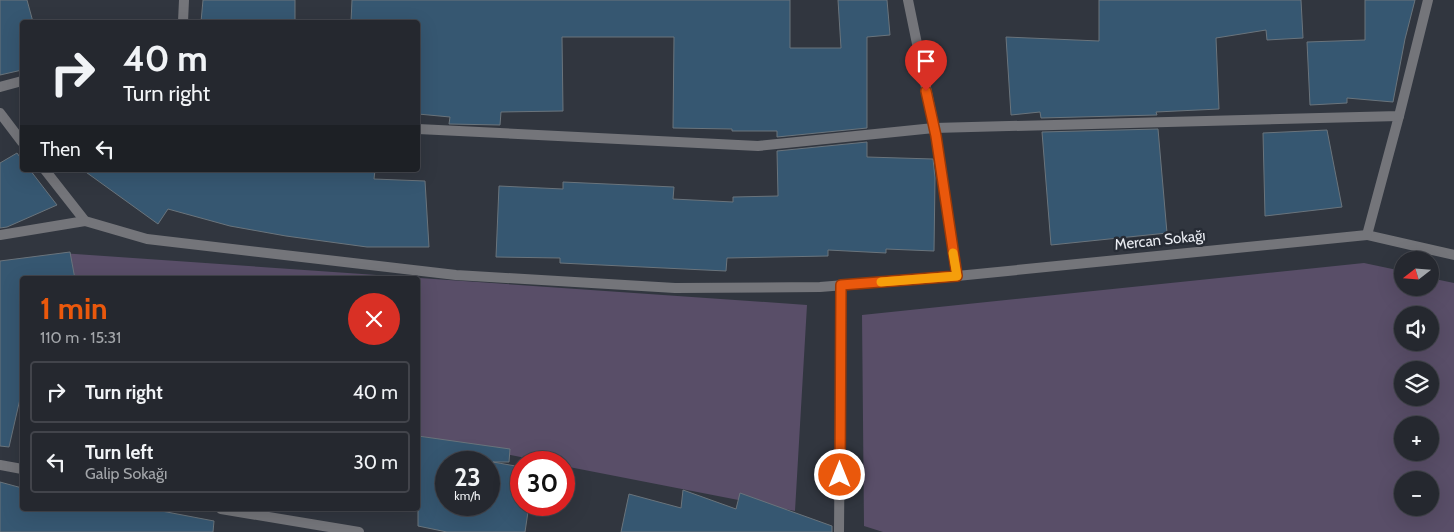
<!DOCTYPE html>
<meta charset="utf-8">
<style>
:root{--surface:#25282f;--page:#31343b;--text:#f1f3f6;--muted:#a3a6aa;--line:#42444b;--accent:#ea580c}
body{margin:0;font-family:Cabin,sans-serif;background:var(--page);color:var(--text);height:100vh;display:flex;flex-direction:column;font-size:19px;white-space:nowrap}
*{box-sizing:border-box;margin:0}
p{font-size:16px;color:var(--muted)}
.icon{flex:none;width:28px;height:28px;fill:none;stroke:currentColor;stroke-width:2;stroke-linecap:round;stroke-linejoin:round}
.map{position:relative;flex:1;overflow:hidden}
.panel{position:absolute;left:20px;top:276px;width:400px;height:235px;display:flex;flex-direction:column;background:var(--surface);border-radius:5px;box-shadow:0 5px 20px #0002,0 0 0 1px var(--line)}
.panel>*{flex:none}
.hud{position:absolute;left:20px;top:20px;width:400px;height:152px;border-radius:5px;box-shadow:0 5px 20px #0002,0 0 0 1px var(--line);background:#25282f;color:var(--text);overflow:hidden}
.needle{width:32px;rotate:253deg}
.fabs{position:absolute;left:1394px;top:251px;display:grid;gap:10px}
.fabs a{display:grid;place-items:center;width:45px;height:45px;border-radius:50%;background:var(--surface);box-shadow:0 5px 20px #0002,0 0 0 1px var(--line);font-size:25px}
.speed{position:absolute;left:435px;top:451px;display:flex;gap:10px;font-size:25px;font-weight:700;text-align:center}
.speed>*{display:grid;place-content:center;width:65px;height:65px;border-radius:50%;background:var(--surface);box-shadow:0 5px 20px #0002,0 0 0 1px var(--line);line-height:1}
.speed small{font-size:12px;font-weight:400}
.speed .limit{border:8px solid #d22;background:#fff;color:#111}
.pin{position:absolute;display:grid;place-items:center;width:42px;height:42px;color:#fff;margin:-51px -21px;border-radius:50% 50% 50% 0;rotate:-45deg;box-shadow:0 0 5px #0007}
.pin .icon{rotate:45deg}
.me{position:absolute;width:55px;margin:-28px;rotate:0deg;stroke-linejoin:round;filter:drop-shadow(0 0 4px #0008)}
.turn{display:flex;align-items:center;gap:18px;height:105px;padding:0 20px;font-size:22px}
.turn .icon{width:65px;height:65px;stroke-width:2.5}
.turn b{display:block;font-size:35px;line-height:42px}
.then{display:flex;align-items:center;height:48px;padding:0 20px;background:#0003;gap:10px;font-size:19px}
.round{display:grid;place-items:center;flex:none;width:52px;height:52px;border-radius:26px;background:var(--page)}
.summary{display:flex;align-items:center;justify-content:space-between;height:85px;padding:0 20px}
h1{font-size:30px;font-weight:700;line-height:38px;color:var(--accent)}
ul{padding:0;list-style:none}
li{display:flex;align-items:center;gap:15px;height:62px;margin:0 10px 8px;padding:0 10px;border:2px solid var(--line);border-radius:5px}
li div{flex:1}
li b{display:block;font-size:19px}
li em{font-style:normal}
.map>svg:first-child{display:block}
.green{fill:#594e68;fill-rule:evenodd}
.building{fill:#365771;stroke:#6a747c;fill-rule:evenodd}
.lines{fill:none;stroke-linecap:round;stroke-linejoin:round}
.minor{stroke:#74757a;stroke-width:10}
.route-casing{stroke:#983908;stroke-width:12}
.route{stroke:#ea580c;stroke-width:9}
.slow{stroke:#f59e0b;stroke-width:9}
.labels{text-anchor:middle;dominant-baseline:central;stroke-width:5;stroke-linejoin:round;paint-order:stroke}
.street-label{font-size:15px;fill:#e9ecf2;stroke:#272c35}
</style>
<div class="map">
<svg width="1454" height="532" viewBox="0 0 1454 532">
<rect width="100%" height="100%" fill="#31363f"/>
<g class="green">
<polygon points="61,253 807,305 795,511 564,466 564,462 546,462 418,437 418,279 65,279"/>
<path d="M1364 263 1402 271V288H1430V278L1454 283V532H883L864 526 862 315ZM1402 315H1430V342H1402ZM1402 370H1430V398H1402ZM1402 425H1430V452H1402ZM1402 480H1430V508H1402Z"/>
</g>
<g class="building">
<polygon points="0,0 27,0 33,22 22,22 22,70 0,75"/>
<polygon points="203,0 295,0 295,22 201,22"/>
<polygon points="352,0 790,0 790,48 841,48 838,0 887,0 890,35 867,37 867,128 777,137 777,131 732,131 732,129 673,128 674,37 562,37 563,111 501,112 500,125 449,124 450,117 418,114 418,22 351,22"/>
<polygon points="1099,0 1301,0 1303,38 1267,40 1266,30 1216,38 1219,109 1156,112 1157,115 1041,118 1040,112 1011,115 1006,37 1099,41"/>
<polygon points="1365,0 1415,0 1405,39 1393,102 1347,98 1347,103 1310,105 1307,42 1365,40"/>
<polygon points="1158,129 1167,233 1051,245 1042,132"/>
<polygon points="1327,130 1342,207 1265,216 1263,133"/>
<polygon points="867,142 867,157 933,159 935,178 934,251 886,249 886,253 828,250 828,256 727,258 726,271 560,263 560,258 496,257 499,186 563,189 563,182 674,187 673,199 733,202 733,197 778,196 777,151"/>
<polygon points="17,153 22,160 22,170 30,170 57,205 7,227 0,228 0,163"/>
<polygon points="83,170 375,170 374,179 425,181 429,247 367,247 286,236 230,226 168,209 158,224"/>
<polygon points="70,252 75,279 22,279 22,399 20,399 9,447 0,446 0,261"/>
<path d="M418 436 510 449 509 462H493L521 467V505H529L525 532H447L418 526ZM446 462H489V505H446Z"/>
<polygon points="0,482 22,488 22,509 151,509 214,521 213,532 0,532"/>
<polygon points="683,490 736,509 740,493 832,526 832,532 621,532 629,494 681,508"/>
</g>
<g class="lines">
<g class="minor">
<polyline points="908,0 936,136 957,276"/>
<polyline points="183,22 184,0"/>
<polyline points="0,87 22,81"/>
<polyline points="0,113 22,142"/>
<polyline points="1399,116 1367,235 1454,255"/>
<polyline points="418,129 758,146 934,128 1399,116 1428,0"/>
<polyline points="45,170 85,221 147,239 456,275 675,288 820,287 957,276 1367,235"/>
<polyline points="0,235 85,221"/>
<polyline points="0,465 22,469"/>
<polyline points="221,509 359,532"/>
<polyline points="839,532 841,285"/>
</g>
</g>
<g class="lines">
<g class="route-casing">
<polyline id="route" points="840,475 841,285 957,276 936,136 926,91"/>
</g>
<use href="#route" class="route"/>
<polyline class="slow" points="881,282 957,276 953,253"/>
</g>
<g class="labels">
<g class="street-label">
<text transform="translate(1160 240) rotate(-6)">Mercan Sokağı</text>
</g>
</g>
</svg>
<div class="fabs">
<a><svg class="needle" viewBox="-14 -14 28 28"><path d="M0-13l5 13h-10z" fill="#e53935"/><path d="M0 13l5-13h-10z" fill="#a3a6aa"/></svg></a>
<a><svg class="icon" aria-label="sound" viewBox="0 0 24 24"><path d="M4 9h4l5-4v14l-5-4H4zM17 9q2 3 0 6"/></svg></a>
<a><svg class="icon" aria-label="layers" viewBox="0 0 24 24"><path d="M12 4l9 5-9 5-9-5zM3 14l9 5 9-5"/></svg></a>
<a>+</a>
<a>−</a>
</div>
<div class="speed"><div>23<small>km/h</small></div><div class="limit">30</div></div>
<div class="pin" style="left:926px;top:91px;background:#d93025"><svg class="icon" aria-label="arrive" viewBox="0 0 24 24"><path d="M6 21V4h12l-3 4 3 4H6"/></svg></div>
<svg class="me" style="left:840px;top:475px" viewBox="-20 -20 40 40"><circle r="17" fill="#ea580c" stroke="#fff" stroke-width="3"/><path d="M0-11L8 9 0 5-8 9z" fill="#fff"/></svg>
<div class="hud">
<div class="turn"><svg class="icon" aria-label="right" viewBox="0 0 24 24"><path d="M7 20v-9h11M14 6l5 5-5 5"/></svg><div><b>40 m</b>Turn right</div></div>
<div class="then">Then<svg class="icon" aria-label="left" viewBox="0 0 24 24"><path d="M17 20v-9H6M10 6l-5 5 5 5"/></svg></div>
</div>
<section class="panel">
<div class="summary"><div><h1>1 min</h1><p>110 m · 15:31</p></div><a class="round" style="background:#d93025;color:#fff"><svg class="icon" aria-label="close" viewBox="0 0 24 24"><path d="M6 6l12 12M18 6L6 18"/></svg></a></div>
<ul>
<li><svg class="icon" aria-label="right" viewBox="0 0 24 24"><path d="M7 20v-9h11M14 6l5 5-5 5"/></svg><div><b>Turn right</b></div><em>40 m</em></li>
<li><svg class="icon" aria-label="left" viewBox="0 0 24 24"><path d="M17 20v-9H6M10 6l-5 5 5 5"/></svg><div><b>Turn left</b><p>Galip Sokağı</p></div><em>30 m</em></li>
</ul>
</section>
</div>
